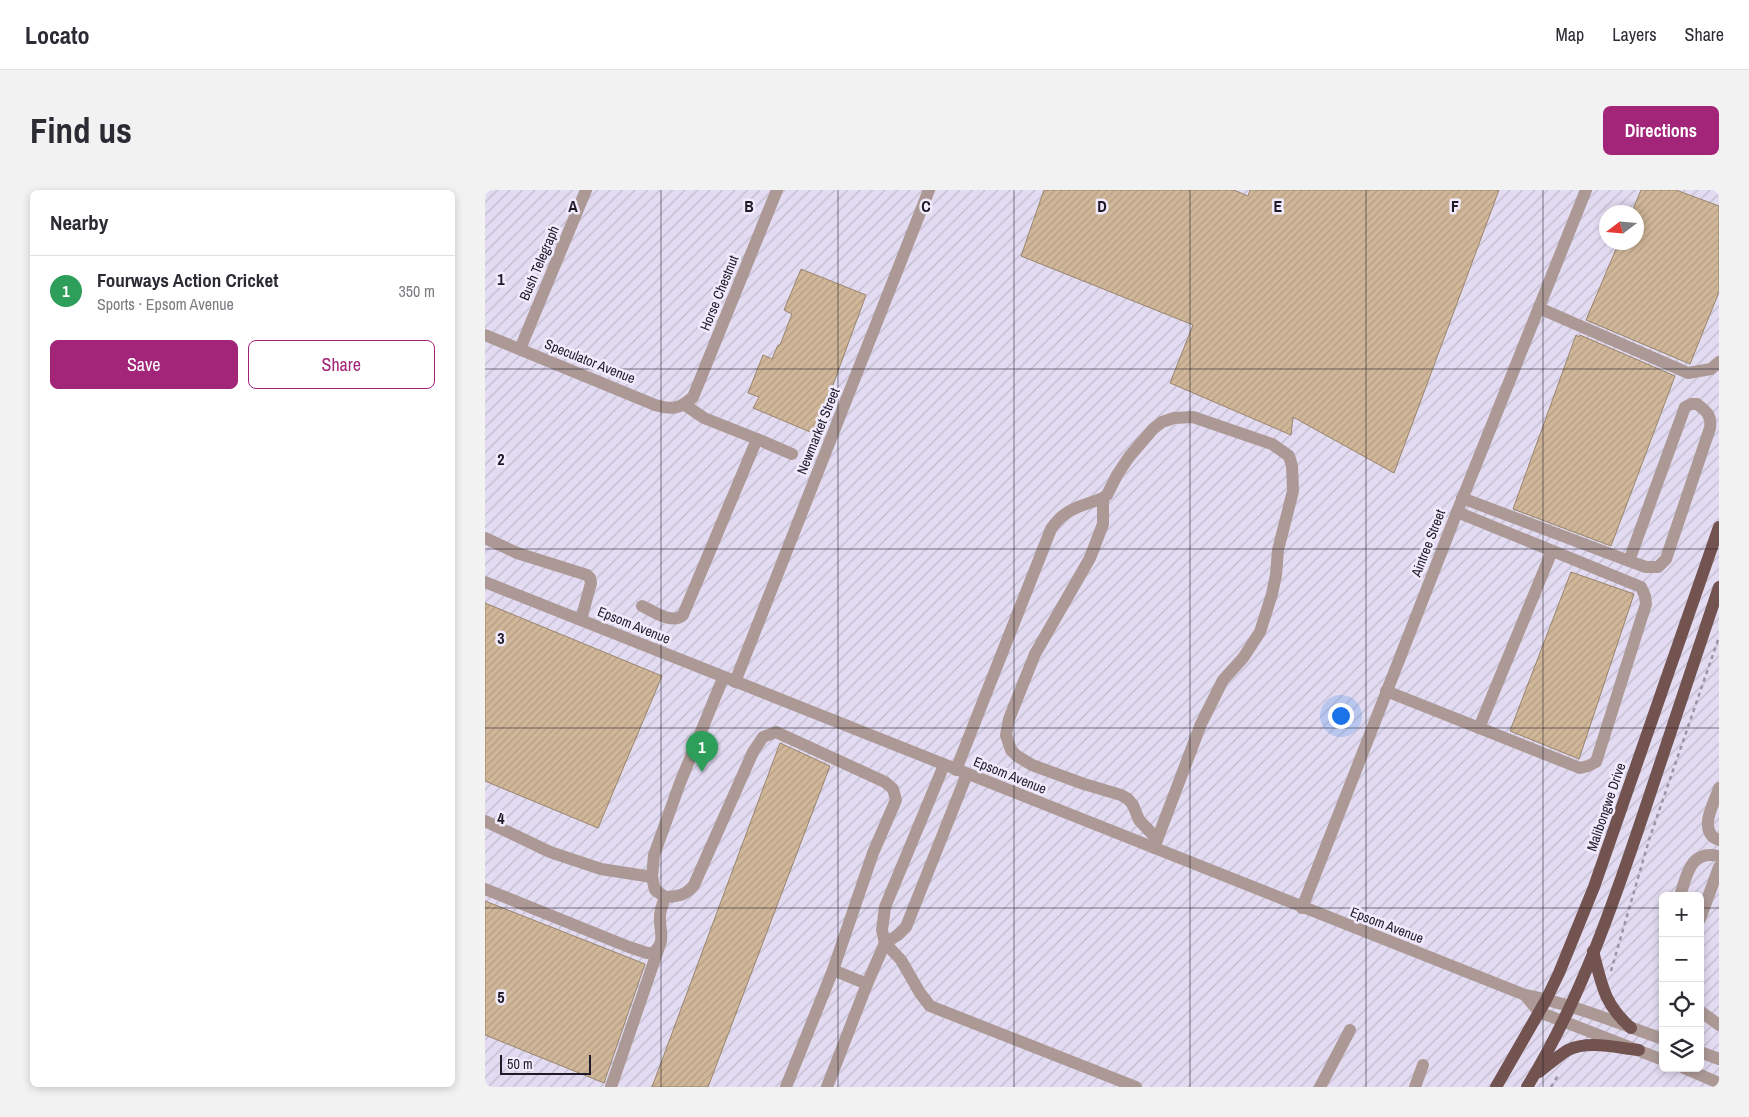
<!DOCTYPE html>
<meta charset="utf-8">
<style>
:root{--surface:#fff;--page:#f2f2f3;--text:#2b2b33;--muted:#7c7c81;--line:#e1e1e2;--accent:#a22579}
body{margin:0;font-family:"Archivo Narrow",sans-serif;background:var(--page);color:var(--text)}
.controls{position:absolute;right:15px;bottom:15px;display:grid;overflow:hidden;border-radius:8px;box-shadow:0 2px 8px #0003}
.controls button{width:45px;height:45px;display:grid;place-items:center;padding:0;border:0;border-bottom:1px solid var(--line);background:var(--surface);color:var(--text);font:25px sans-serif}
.compass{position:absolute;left:1114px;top:15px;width:45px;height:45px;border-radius:50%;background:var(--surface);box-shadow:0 2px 8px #0003;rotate:254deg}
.scale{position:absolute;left:15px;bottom:12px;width:91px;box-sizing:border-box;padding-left:5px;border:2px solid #1f1b26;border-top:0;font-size:14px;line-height:18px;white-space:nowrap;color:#1f1b26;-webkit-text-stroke:4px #f1ebfd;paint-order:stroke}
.you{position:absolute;left:855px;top:525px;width:18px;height:18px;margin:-12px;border:4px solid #fff;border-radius:50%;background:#1a73e8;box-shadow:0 0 0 8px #1a73e833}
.badge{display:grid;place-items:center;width:32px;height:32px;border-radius:50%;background:var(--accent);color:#fff;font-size:16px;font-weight:700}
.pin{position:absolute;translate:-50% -41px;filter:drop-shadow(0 1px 2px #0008)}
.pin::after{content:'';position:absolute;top:26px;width:18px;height:15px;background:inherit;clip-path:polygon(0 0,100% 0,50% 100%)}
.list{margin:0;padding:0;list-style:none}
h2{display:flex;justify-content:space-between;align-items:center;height:65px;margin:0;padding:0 20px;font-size:21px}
h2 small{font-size:16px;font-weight:400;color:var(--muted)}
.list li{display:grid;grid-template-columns:32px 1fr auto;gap:15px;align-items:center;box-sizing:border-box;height:70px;padding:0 20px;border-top:1px solid var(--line)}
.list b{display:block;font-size:19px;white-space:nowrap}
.list p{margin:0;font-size:16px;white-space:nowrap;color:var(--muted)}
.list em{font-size:16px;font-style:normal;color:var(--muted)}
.actions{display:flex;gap:10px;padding:15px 20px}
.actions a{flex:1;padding:11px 0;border:1px solid var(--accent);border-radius:8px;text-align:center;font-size:18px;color:var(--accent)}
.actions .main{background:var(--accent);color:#fff}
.icon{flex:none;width:28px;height:28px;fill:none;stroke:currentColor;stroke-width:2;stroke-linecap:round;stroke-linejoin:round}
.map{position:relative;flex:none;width:1234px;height:897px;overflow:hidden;border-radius:8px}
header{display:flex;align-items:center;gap:30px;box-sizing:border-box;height:70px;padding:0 25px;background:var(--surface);border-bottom:1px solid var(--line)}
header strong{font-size:24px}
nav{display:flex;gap:28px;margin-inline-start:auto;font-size:18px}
.intro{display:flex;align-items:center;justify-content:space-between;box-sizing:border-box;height:120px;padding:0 30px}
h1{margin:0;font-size:35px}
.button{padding:12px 22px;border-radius:8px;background:var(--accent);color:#fff;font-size:18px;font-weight:700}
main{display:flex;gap:30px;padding:0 30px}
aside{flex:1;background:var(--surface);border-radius:8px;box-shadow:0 2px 8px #0003}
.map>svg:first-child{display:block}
</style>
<header>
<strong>Locato</strong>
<nav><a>Map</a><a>Layers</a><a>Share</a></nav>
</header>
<div class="intro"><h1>Find us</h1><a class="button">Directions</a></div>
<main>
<aside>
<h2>Nearby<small></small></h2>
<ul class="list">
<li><span class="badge" style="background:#2e9e5b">1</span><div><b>Fourways Action Cricket</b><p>Sports · Epsom Avenue</p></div><em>350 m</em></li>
</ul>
<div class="actions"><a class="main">Save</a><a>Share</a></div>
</aside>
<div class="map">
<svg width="1234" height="897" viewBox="0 0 1234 897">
<defs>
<pattern id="industrial-furrows" width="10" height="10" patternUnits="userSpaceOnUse" patternTransform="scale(1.25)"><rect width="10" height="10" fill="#e2dbf1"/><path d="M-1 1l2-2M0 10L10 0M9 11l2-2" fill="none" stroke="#c1bbce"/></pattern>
<pattern id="building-hatch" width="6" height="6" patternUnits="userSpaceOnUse" patternTransform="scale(1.25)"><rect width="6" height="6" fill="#d1b799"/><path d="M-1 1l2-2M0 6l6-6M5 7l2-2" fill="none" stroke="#b39d84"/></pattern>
</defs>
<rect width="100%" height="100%" fill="#f1ebfd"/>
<!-- industrial -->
<path fill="url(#industrial-furrows)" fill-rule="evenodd" d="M0,0H1234V897H0ZM1122,22H1152V52H1122ZM1178,706H1215V878H1178Z"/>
<!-- building -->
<g fill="url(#building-hatch)" stroke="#99856d">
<path d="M559,0H749L763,6L765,0H1014L909,283L808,227L806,245L685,193L708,135L536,66Z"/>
<path d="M1156,0H1191L1234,16V102L1205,174L1101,130L1134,52H1152V22H1147Z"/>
<path d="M316,79L381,105L330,244L268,218L274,207L263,203L278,165L287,169L293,155H295L307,124L299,120Z"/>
<path d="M1091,145L1094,147L1095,145L1190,186L1126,356L1028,319Z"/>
<path d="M1086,382L1149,404L1094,569L1025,541Z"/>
<path d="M0,413L177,486L113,638L0,591Z"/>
<path d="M295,553L345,576L223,897H167Z"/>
<path d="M0,711L160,774L119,893L0,845Z"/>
</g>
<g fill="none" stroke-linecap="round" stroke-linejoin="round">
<!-- path -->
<g stroke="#9a95a4" stroke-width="2.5" stroke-dasharray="4 4" stroke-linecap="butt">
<path d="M1126,781L1164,650L1234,447"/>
<path d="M1066,897L1074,884"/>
</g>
<!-- minor -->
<g stroke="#ac9996" stroke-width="12">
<path d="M1054,118L1203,183L1226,179L1234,172"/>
<path d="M0,145L170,215C187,220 195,219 208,207L292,0"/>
<path d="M35,159L101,0"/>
<path d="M272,249L307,264"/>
<path d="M618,308V334L605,368L550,464L524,529L521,545L526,560L532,566L547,575L599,594L636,605L643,609L648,615L654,630L672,649"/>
<path d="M977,308L1144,371L1161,377H1173L1181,369L1225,238C1227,225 1221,221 1212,214H1206L1200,217L1144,371"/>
<path d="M0,348L32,363L102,385L105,388L106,393L96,430"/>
<path d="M0,392L1040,805C1087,814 1133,833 1178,849"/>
<path d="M157,416C168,421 187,435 198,425L272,249L219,228L200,215"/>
<path d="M250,492L444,0"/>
<path d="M901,501L1095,578L1103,576L1111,572L1161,414L1160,406L1156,397L972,322"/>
<path d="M994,538L1067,361"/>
<path d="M459,575L400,717L397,740L400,753L416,770L435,803L445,816L651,897"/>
<path d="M471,580L566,339C581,317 596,317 618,308L622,305L632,285L644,267L668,239L677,232L689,228L708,227L787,254L804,266L807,276L808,301L793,360L791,385L787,404L775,442L758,468L738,490L716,534L669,658"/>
<path d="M1234,598C1230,611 1216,634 1227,646C1229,648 1232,649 1234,650"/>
<path d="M0,631L65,662L116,679L167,687"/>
<path d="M0,699L144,757L162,763H168C182,751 174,742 175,726C175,720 178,713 180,707L170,700L167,687L169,665L195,593L238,488"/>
<path d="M1195,706C1202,684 1205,660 1234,666"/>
<path d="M180,707C193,706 200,706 209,695L268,562L278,547L291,542L400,592L408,599L411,610L388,663L348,780"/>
<path d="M817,718L972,322L1101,0"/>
<path d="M1215,729L1234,677"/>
<path d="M1040,805L1054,822L1178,870"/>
<path d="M1215,821L1234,835"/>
<path d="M1215,862L1234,869"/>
<path d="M1199,878L1234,893"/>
<path d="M126,897L174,757"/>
<path d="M301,897L348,780L382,794L400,753L413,745L421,737L482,584"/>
<path d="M342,897L382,794"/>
<path d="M835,897L865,840"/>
<path d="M930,897L938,875"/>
</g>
<!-- major -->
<g stroke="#73534f" stroke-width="12">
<path d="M1108,761C1117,796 1119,814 1146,838"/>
<path d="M1054,882C1063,875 1073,866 1083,860C1104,850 1132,858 1154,860"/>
<path d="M1011,897L1061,810L1074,783L1109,697L1234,337"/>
<path d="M1042,897C1095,811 1128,715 1160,619C1185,545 1209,471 1234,397"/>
</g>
</g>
<!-- grid -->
<path fill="none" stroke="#1f1b26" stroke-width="1" stroke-opacity="0.55" d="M176,0V897M353,0V897M529,0V897M705,0V897M881,0V897M1058,0V897M0,179H1234M0,359H1234M0,538H1234M0,718H1178M1215,718H1234"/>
<g text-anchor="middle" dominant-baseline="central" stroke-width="5" stroke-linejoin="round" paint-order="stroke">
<!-- street labels -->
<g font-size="14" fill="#1f1b26" stroke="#f1ebfd">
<text transform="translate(54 73) rotate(-67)">Bush Telegraph</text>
<text transform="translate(234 103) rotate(-68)">Horse Chestnut</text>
<text transform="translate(105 171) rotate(22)">Speculator Avenue</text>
<text transform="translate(333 241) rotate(-68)">Newmarket Street</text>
<text transform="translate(943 353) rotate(-69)">Aintree Street</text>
<text transform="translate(149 435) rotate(22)">Epsom Avenue</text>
<text transform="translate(525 585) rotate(22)">Epsom Avenue</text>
<text transform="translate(1121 617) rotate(-71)">Malibongwe Drive</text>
<text transform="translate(902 735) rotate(21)">Epsom Avenue</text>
</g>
</g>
<g font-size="16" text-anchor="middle" font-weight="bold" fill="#1f1b26" stroke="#f1ebfd" stroke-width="5" stroke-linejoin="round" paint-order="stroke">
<text x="88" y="22">A</text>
<text x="264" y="22">B</text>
<text x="441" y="22">C</text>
<text x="617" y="22">D</text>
<text x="793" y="22">E</text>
<text x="970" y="22">F</text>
<text x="16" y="95">1</text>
<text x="16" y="275">2</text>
<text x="16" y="454">3</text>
<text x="16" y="634">4</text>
<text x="16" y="813">5</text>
</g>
</svg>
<div class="controls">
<button>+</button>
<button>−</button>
<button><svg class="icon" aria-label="locate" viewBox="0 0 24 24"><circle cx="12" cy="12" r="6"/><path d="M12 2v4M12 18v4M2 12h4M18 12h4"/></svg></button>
<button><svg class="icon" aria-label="layers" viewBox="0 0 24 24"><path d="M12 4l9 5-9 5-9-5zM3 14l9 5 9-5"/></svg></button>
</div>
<svg class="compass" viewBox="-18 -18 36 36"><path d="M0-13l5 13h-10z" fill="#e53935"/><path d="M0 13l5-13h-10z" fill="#7c7c81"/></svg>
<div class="scale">50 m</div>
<div class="you"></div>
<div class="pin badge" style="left:217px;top:582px;background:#2e9e5b">1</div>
</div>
</main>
